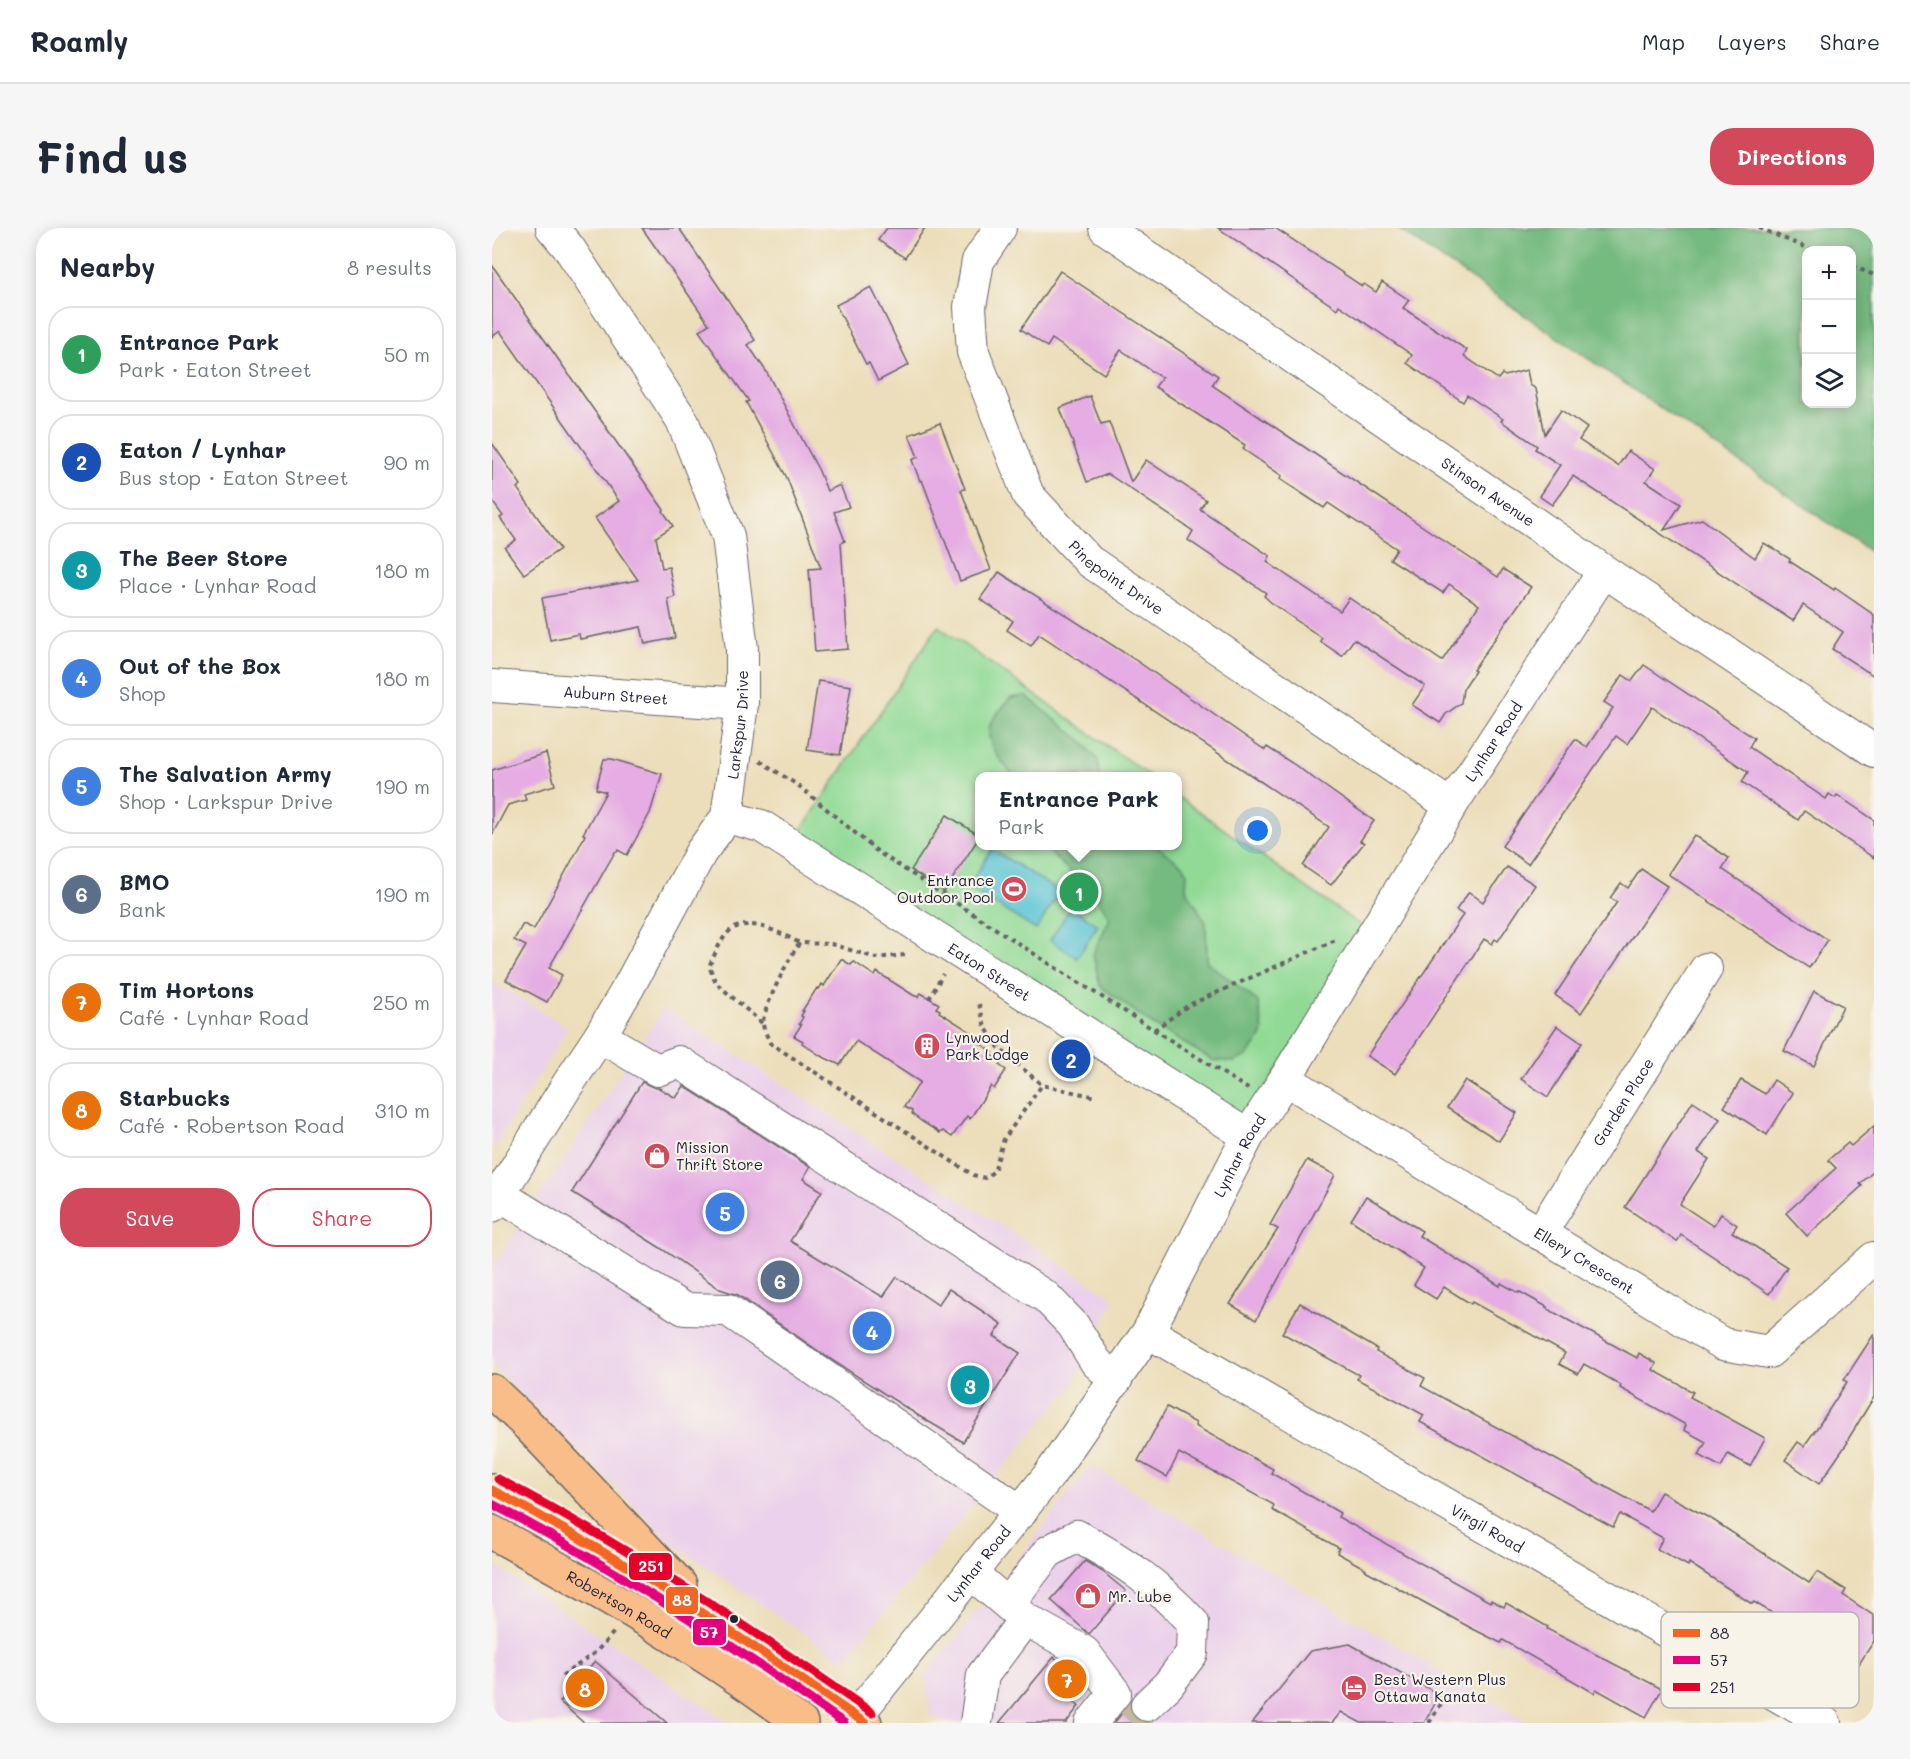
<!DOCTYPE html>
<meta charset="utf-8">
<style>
:root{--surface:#fff;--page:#f6f6f7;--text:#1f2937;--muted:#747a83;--line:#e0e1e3;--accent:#d1495b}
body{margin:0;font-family:Mali,sans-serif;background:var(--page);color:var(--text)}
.controls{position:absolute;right:18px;top:18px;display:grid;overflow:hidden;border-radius:12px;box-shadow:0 3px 15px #0003}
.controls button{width:54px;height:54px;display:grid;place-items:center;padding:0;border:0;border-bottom:2px solid var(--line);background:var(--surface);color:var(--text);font:30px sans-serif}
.you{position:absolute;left:766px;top:603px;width:21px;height:21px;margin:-15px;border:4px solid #fff;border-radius:50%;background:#1a73e8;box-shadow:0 0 0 9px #1a73e833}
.badge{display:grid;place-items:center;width:39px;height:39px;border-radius:50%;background:var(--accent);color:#fff;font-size:20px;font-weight:700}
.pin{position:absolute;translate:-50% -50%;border:3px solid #fff;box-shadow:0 2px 6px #0006}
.popup{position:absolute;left:483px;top:544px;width:207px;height:78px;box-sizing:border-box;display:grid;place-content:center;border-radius:12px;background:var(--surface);filter:drop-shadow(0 2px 4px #0005);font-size:20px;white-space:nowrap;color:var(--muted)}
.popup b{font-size:22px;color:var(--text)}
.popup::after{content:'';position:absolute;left:50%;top:100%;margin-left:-12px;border:12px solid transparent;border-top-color:var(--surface)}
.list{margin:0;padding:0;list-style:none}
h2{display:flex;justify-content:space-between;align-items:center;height:78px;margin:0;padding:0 24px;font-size:26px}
h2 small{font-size:20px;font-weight:400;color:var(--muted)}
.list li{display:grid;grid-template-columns:39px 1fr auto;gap:18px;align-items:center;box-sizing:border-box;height:96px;margin:0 12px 12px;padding:0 12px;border:2px solid var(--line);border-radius:24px}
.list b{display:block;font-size:22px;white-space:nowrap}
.list p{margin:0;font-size:20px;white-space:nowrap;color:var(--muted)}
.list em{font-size:20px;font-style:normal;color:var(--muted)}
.actions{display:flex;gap:12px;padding:18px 24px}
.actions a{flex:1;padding:14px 0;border:2px solid var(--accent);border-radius:24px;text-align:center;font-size:21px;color:var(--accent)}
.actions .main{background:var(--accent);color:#fff}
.icon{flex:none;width:33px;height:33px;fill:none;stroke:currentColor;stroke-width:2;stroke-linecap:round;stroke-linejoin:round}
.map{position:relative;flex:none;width:1382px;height:1495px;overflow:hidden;border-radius:24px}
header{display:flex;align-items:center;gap:36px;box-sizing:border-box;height:84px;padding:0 30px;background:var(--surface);border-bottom:2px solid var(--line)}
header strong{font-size:28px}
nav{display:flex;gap:33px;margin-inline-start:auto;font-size:21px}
.intro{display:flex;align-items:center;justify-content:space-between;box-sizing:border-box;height:144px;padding:0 36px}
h1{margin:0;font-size:42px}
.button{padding:15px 27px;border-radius:24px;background:var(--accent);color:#fff;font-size:21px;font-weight:700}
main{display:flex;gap:36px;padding:0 36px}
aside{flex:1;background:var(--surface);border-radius:24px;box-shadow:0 3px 15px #0003}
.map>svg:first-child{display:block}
</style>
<header>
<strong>Roamly</strong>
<nav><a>Map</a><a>Layers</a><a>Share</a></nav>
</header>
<div class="intro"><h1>Find us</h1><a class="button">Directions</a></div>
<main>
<aside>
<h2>Nearby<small>8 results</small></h2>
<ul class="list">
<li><span class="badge" style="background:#2e9e5b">1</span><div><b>Entrance Park</b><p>Park · Eaton Street</p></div><em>50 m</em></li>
<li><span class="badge" style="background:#1a4fb4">2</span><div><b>Eaton / Lynhar</b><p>Bus stop · Eaton Street</p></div><em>90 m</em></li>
<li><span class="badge" style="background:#0f9aa8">3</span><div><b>The Beer Store</b><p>Place · Lynhar Road</p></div><em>180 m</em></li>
<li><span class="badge" style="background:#3f7fe0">4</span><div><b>Out of the Box</b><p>Shop</p></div><em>180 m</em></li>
<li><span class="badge" style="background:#3f7fe0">5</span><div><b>The Salvation Army</b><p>Shop · Larkspur Drive</p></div><em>190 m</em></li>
<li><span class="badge" style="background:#5c6f8a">6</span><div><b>BMO</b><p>Bank</p></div><em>190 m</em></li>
<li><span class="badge" style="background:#e8710a">7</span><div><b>Tim Hortons</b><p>Café · Lynhar Road</p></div><em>250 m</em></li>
<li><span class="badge" style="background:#e8710a">8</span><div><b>Starbucks</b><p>Café · Robertson Road</p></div><em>310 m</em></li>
</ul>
<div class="actions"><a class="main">Save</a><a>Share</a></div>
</aside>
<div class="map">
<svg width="1382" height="1495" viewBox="0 0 1382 1495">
<rect width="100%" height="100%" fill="#f7f3e8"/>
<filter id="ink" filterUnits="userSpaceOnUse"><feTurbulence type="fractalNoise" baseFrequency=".0167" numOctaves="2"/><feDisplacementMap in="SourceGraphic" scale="12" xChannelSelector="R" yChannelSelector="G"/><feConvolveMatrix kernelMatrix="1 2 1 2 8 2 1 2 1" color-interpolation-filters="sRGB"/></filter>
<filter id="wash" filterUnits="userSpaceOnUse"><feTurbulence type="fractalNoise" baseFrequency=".008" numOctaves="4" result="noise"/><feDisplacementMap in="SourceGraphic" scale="24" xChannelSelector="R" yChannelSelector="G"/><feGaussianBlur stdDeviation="1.35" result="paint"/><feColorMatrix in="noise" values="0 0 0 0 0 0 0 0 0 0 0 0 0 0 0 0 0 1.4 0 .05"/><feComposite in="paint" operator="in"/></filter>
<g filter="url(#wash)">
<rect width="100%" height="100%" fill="#ecdeba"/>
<!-- built -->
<g fill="#ebd1eb">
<path d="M0,754L76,799L0,923Z"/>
<path d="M172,780L623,1071L581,1156L352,1433L179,1314L0,1137V1040Z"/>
<path d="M599,1238L1036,1495H452L438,1486L433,1448Z"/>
<path d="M0,1336L237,1495H0Z"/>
</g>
<!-- green -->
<path fill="#91da96" stroke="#5a7e68" stroke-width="1.5" d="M446,398L658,548H488V618H686V569L875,702L741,911L294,625Z"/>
<!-- forest -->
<g fill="#74ba7f" stroke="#4b6e5d" stroke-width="1.5" fill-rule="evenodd">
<path d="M905,0H1382V326ZM1314,22H1360V176H1314Z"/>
<path d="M534,468L590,513L606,532L607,546L604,548H522C511,536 492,516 498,497C501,488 513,478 518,470Z"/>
<path d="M556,618H664L692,638L695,645L694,660L714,695L715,734L766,774L771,802L769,810L755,828L742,834L720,832L660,796L608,758L601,726L618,690L603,667L556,623Z"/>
</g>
<!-- water -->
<g fill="#5ac4d5" stroke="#3e7388" stroke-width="1.5">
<path d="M500,621L568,664L544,702L476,659Z"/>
<path d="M579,679L606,697L585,730L558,712Z"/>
</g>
<g id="blocks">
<!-- building -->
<g fill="#e5ade3">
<path d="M150,0H187L263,112L256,117L274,143L327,243L335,263L348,257L357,279L342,284L353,313L349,315L356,421L323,424L317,341L329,340L295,250L254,174L257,173L207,103L217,96Z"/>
<path d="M395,0H433L413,30L386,12Z"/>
<path d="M726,0H783L870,58L872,56L884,64L890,54L917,72L911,80L975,122L972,128L1006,151L1010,146L1013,148L1035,142L1038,157L1044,161L1053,206L1069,182L1095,200L1087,212L1126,238L1136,223L1163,241L1154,253L1189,276L1172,302L1210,291L1263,330L1272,315L1298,331L1297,333L1342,362L1343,360L1382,387V448L1340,421L1351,404L1311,377L1301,393L1081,248L1060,277L1047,268L1068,237L1043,221L1045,218L1009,193L1011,191L975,167L971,174L915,135L920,127L847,77L845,81Z"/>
<path d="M0,37L172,282L171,283L181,298L164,309L170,340L177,339L183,369L176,371L183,410L153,416L149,399L88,411L87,406L58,412L50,370L146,352L103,290L127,273L8,103L0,109Z"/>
<path d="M568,43L726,148L720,157L924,294L1006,349L1011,341L1039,359L981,442L983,443L971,461L969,475L954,486L948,495L920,477L933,458L862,411L850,428L828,413L830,410L782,377L772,368L774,365L696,312L701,303L616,246L595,254L568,180L598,168L609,196L617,194L639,254L654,232L714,272L708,281L778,328L775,334L848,383L857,370L950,433L987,377L957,356L951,365L898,331L905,321L836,275L832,280L788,251L790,248L751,221L753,217L663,159L670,150L629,122L612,146L560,111L555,119L529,101Z"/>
<path d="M379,59L417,137L386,153L377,135L374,136L344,77Z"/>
<path d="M448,195L473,261L469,262L499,342L468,353L430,252L428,253L420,232L426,229L417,207Z"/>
<path d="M0,215L29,257L25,260L68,321L32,346L13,320L24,312L8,290L11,288L0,273Z"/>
<path d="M507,344L642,431L773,522L775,519L800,535L882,593L868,613L872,615L839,657L811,638L837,599L547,406L539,418L515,402L521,393L488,371Z"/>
<path d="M1152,437L1262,510L1257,519L1334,571L1337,566L1343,570L1345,567L1382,592V630L1312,583L1306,592L1250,554L1256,544L1160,479L1135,516L1124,508L1036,636L1010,618L1083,511L1095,519L1121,480L1112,474L1131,447L1140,453Z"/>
<path d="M326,453L359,458L348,527L315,522Z"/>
<path d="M54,525L63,557L32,566L34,572L16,577L0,607V542Z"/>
<path d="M112,531H120L170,546L158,585L135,627L126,622L125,624H123L57,740L70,747L55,774L14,752L34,718L22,712L31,696L42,701L84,625L93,607L91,606L114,564L104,561Z"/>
<path d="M455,587L488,608L452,664L419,642Z"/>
<path d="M1202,607L1237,630L1230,641L1336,712L1317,740L1176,646Z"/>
<path d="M1015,639L1043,657L1006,713L1003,711L1000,716L992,711L903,846L875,828L971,687L964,682L977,664L991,674Z"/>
<path d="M1149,641L1175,658L1089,785L1063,767L1125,674L1118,670L1129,655L1136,660Z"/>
<path d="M349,731L359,737L362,734L383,748L385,744L421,767L426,769L429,765L447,776L444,780L448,782L447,784L482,806L480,810L501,824L499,827L510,834L507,837L514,842L502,861L499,858L478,891L475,888L460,909L451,903L448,905L429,893L420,886V883L412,879L428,854L364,813L348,837L329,828L310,815L311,813L302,808L309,797L307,796L311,789L309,788L312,783H310L325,760L327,761L330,756L332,758Z"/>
<path d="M1322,763L1351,778L1322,838L1292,823Z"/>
<path d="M1065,798L1090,815L1056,869L1029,851Z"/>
<path d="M973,852L1025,885L1007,913L955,880Z"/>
<path d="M1249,852L1273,866L1282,852L1301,865L1275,907L1232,879Z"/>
<path d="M150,854L163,860H167L184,870L192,858L318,939L311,951L330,963L298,1013L391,1069L405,1049L446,1077L457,1061L510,1096L502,1108L528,1125L471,1214L427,1188L335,1129L246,1067L228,1061L167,1019L80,964Z"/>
<path d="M1201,873L1228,891L1206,924L1217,931L1188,976L1221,998L1229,986L1245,997L1240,1004L1295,1039L1277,1066L1189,1007L1185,1014L1133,979Z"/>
<path d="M1382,898V943L1368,956L1370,958L1315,1008L1294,985L1344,940L1336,932L1356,915L1359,918Z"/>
<path d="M815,932L843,947L764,1092L738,1076L786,1001L778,997Z"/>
<path d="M874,968L930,1003L927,1008L1008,1058L1009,1055L1027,1065L1028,1064L1055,1079L1054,1080L1145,1130L1147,1125L1164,1135L1161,1142L1201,1164L1198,1169L1273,1210L1258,1238L1236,1226L1229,1239L1207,1227L1214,1214L1192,1202L1194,1197L1128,1160L1129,1157L1092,1136L1086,1146L1067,1136L1073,1125L980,1074L979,1076L952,1059L944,1071L922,1057L932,1040L859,992Z"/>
<path d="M808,1075L885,1121L884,1124L933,1150L929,1158L1158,1283L1169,1264L1221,1292L1317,1355L1325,1344L1354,1362L1351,1367L1382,1388V1413L1367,1436L1319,1406L1317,1408L1262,1374L1260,1376L1197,1335L1196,1338L1165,1321L1171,1310L1128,1286L1121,1299L928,1194L932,1187L865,1151L867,1147L790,1105Z"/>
<path d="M1382,1106V1169L1355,1213L1356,1214L1327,1256L1293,1232L1306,1214L1312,1218L1327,1197L1355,1154L1352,1152Z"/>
<path d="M675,1179L704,1195L703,1198L781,1241L779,1245L848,1285L846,1289L998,1374L999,1372L1012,1379L1014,1375L1056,1399L1055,1401L1170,1461L1154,1489L1104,1461L1102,1465L1011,1412L1009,1415L979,1400L873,1342L874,1341L845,1325L847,1320L780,1282L782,1277L687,1225L675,1249L646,1233Z"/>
<path d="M593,1333L611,1344L634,1363L597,1406L559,1372Z"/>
<path d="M858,1416L948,1467L932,1495H869L849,1484L840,1495H760L818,1423Z"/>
<path d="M562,1429L587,1450L573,1466L587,1478L574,1495H507Z"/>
<path d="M103,1433L175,1495H92L68,1474Z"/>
<path d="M638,1475V1482L642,1489L655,1495H622Z"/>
</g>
</g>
</g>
<g filter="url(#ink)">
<use href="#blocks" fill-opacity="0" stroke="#696467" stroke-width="1.5"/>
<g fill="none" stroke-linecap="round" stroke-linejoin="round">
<!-- minor-tunnel -->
<path stroke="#c4b8a1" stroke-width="32" stroke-dasharray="32 16" stroke-linecap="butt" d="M639,1495L655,1477"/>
<defs>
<g id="minor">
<path id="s1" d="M508,0L486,33L478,79L481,124L536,267L597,333L959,578"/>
<path id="s2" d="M613,0L1112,343L1382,523"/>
<path id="s3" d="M0,458L250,476"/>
<path id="s4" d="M235,589L269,598L756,908"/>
<path d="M108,808L165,842L187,834L554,1069L581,1097L604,1134L624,1152"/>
<path id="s5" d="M793,851L1231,1116L1277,1124L1382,1030"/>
<path d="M8,967L192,1081L236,1082L529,1284"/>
<path id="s6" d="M0,978L76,856L108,808L136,760L209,624L235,589L250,476V421L236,308L190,192L77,20L60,0"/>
<path id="s7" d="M1048,1006L1214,741"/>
<path id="s8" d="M656,1104L1333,1495"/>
<path d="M479,1345L533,1391L491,1447L484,1495"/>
<path d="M516,1376L556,1324L585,1308C633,1334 664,1355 701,1395L700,1425L676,1457L655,1477"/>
<path d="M533,1391L592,1424L623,1465L599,1495"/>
<path id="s9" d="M359,1495L558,1246L656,1104L756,908L793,851L959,578L1112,343"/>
</g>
<g id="major">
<path d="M0,1163L37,1198L188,1357"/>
<path d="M0,1262C47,1286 91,1312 135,1339C217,1389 295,1440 373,1495"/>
<path id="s10" d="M0,1304C106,1362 212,1422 309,1495"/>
</g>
</defs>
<!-- minor casing -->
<use href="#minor" stroke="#696467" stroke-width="34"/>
<!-- major casing -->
<use href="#major" stroke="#696467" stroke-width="36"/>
<!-- path -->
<g stroke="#696467" stroke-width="4" stroke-dasharray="4.5 4.5" stroke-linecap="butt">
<path d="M1267,0L1320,22"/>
<path d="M1360,38L1382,47"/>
<path d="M268,533L307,558L386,624L567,742L756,861"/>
<path d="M413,727L384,730L339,716L308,715C298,727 273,777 271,793C270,800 276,809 278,815L481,947L493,950L502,943L512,911L550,857"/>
<path d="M437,771L451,746"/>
<path d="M487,776L493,799L508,821L550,857L604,869"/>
<path d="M270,795L224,755L217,738C222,729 226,717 233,708C251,684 288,705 308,715"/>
<path d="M662,802L697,777L846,711"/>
<path d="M70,1448L104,1424L122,1404"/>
<path d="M937,1495L954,1468"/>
</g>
<!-- minor -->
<use href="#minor" stroke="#fff" stroke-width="32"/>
<!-- major -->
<use href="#major" stroke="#f9bd89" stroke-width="33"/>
<defs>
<path id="bus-1" d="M0,1262C130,1330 253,1411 373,1495"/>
<path id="bus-2" d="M0,1276C122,1339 239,1416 352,1495"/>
<path id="bus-3" d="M6,1251C136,1319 260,1401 380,1485"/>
</defs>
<!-- bus-1 casing -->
<use href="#bus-1" stroke="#f7f3e8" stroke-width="14"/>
<!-- bus-2 casing -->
<use href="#bus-2" stroke="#f7f3e8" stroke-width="14"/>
<!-- bus-3 casing -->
<use href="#bus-3" stroke="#f7f3e8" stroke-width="14"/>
<!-- bus-1 -->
<use href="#bus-1" stroke="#f26522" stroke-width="9"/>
<!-- bus-2 -->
<use href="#bus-2" stroke="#e5007d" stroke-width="9"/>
<!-- bus-3 -->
<use href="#bus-3" stroke="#e4002b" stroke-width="9"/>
</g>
</g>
<!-- icons -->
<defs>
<symbol id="stadium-disc" viewBox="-11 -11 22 22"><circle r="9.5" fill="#d1495b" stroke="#f7f3e8"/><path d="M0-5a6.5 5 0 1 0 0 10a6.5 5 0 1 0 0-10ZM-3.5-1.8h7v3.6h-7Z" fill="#fff"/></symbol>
<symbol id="building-disc" viewBox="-11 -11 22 22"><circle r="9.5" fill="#d1495b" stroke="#f7f3e8"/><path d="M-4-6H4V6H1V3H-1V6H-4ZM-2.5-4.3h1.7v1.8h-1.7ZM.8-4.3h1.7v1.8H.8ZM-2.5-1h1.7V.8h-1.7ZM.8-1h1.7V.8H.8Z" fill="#fff"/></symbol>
<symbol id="shop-disc" viewBox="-11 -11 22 22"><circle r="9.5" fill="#d1495b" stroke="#f7f3e8"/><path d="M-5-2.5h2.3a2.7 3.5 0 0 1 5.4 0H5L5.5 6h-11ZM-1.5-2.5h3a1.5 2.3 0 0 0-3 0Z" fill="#fff"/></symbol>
<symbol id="hotel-disc" viewBox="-11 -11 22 22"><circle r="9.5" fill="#d1495b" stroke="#f7f3e8"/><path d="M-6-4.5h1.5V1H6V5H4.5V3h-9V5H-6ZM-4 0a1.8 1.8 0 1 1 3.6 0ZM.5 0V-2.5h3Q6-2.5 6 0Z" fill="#fff"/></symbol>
</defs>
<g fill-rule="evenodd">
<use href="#stadium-disc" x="507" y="646" width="30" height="30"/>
<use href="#building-disc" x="420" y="803" width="30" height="30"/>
<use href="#shop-disc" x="150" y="913" width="30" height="30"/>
<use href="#shop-disc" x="581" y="1353" width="30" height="30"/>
<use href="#hotel-disc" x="847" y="1445" width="30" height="30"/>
</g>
<!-- markers -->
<circle fill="#22223b" stroke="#f7f3e8" stroke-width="2" cx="242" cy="1391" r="5"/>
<g text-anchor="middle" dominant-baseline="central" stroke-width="4.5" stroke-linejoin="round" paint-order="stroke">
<!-- street labels -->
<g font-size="15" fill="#22223b" stroke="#f7f3e8">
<text stroke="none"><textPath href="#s2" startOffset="465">Stinson Avenue</textPath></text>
<text stroke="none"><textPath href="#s1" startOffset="406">Pinepoint Drive</textPath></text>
<text stroke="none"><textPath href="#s3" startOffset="124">Auburn Street</textPath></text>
<text stroke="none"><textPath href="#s6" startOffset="548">Larkspur Drive</textPath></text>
<text stroke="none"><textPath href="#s9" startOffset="1176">Lynhar Road</textPath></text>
<text stroke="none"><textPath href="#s4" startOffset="306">Eaton Street</textPath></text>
<text stroke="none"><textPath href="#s7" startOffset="156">Garden Place</textPath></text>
<text stroke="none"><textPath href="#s9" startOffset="690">Lynhar Road</textPath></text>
<text stroke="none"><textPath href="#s5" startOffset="350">Ellery Crescent</textPath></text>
<text stroke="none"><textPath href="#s8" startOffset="392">Virgil Road</textPath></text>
<text stroke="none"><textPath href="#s9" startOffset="204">Lynhar Road</textPath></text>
<text stroke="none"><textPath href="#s10" startOffset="146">Robertson Road</textPath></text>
</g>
<!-- poi labels -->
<g font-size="15" fill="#22223b" stroke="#f7f3e8" text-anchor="start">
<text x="502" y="652" text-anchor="end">Entrance<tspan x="502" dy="17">Outdoor Pool</tspan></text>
<text x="454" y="809">Lynwood<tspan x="454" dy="17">Park Lodge</tspan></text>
<text x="184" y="919">Mission<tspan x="184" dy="17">Thrift Store</tspan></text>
<text x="616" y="1368">Mr. Lube</text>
<text x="882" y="1451">Best Western Plus<tspan x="882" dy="17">Ottawa Kanata</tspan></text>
</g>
</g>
<!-- legend -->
<rect x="1169" y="1384" width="198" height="96" rx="9" fill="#f7f3e8" stroke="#b7b4b4" stroke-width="1.5"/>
<rect x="1181" y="1401" width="27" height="8" fill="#f26522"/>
<rect x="1181" y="1428" width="27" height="8" fill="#e5007d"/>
<rect x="1181" y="1455" width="27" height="8" fill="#e4002b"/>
<g font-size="16" fill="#22223b">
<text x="1218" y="1411">88</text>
<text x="1218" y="1438">57</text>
<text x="1218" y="1465">251</text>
</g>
<g stroke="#f7f3e8" stroke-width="2">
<rect x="136" y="1324" width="45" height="29" rx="6" fill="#e4002b"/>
<rect x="173" y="1358" width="34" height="29" rx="6" fill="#f26522"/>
<rect x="200" y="1390" width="35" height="28" rx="6" fill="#e5007d"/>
</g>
<g font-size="16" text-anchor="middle" font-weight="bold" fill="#fff">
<text x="159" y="1344">251</text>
<text x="190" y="1378">88</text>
<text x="217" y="1410">57</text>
</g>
</svg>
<div class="controls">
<button>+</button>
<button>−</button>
<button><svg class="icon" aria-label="layers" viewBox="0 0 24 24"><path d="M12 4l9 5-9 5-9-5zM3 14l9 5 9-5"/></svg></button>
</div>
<div class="you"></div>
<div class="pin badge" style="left:587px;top:664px;background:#2e9e5b">1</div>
<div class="popup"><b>Entrance Park</b>Park</div>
<div class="pin badge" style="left:579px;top:831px;background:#1a4fb4">2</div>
<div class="pin badge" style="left:478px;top:1157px;background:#0f9aa8">3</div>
<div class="pin badge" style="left:380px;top:1103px;background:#3f7fe0">4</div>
<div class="pin badge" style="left:233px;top:984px;background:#3f7fe0">5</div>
<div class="pin badge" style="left:288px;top:1052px;background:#5c6f8a">6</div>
<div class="pin badge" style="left:575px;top:1451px;background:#e8710a">7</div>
<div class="pin badge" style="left:93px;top:1460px;background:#e8710a">8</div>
</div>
</main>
